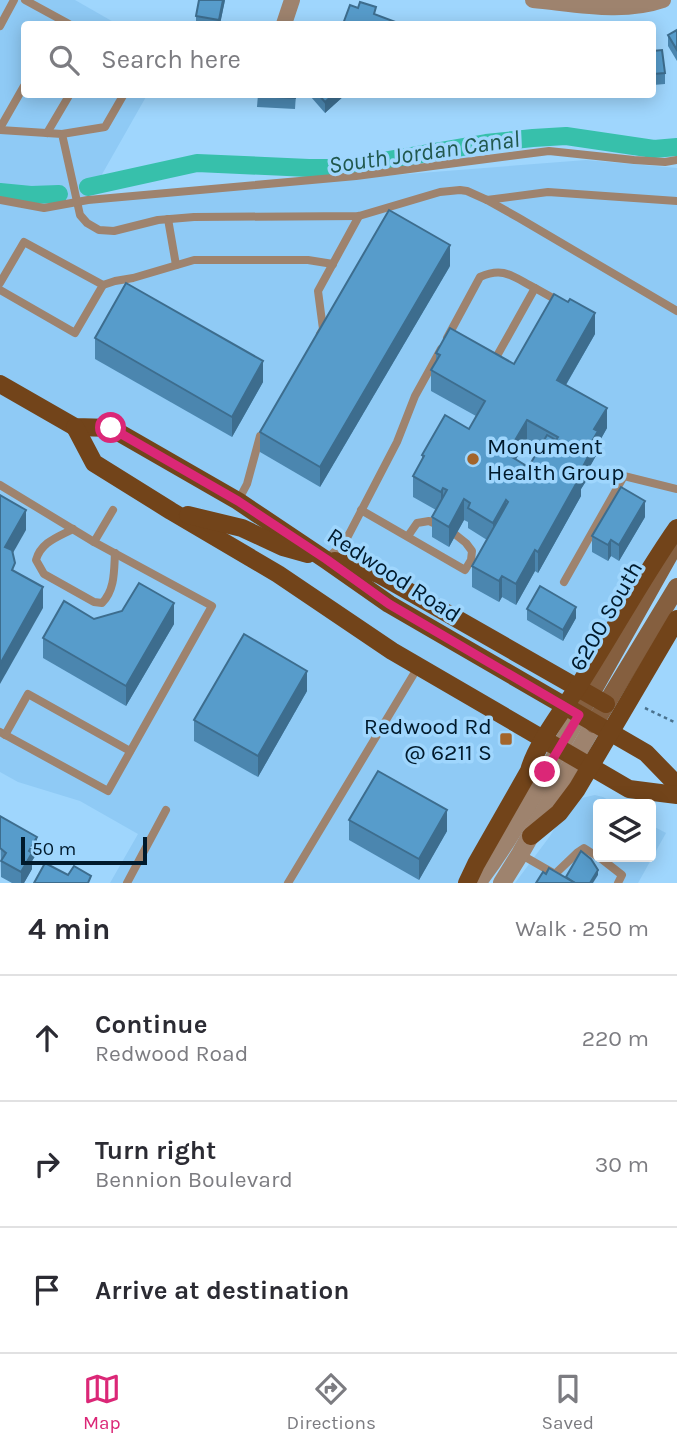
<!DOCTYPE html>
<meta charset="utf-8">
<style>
:root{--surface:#fff;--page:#f7f7f7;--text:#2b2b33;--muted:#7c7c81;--line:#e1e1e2;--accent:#db2777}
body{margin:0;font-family:Karla,sans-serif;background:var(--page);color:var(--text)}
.controls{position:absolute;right:21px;bottom:21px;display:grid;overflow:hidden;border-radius:7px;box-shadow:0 4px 18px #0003}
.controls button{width:63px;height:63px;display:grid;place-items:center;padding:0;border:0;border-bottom:2px solid var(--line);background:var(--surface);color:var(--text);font:35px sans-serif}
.scale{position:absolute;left:21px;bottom:18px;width:126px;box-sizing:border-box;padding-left:7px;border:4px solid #001a2c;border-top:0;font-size:19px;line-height:24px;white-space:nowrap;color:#001a2c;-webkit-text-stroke:5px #9fd6fd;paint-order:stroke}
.stop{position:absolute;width:21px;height:21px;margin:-16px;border:5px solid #db2777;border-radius:50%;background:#fff}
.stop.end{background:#db2777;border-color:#fff;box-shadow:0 2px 7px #0008}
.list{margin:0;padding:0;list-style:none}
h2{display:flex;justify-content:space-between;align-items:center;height:91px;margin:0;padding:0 28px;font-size:30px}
h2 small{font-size:23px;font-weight:400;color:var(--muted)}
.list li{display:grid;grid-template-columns:46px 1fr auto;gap:21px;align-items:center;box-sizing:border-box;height:126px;padding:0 28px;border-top:2px solid var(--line)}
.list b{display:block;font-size:26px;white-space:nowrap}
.list p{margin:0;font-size:23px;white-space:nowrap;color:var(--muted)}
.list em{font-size:23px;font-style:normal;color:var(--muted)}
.icon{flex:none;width:38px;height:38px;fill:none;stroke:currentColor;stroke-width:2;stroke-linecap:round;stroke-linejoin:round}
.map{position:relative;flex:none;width:677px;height:883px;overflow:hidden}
.search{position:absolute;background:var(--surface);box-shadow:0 4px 18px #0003;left:21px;right:21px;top:21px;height:77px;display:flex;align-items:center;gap:18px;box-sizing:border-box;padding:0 24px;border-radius:7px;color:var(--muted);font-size:26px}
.sheet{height:469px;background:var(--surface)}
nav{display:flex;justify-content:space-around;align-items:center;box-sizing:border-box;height:98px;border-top:2px solid var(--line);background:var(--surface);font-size:19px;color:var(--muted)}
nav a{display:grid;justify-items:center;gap:4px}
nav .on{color:var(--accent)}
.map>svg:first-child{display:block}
</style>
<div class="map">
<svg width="677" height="883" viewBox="0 0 677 883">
<rect width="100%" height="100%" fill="#9fd6fd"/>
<!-- built -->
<g fill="#8fcaf5">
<path d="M0,0H75L117,24H24V94L147,95L88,199L586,160L677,168V519L637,579L459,883H110L138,834L80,801L18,782L0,772Z"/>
<path d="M595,795L603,797L615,804H598V857H651V825L666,833L638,883H515L550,836L565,811L577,799Z"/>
</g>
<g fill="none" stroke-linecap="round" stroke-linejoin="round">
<!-- canal -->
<g stroke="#37c0ab" stroke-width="18">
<path d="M88,187L197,163L309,168H342L486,143L533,138L566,136L654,149L677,147"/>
<path d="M0,192L31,195L59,194"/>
</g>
<!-- path -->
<path stroke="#4a728e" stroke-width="2.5" stroke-dasharray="3.5 3.5" stroke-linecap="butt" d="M645,708L676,723"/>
<!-- service -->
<g stroke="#9e836e" stroke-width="8">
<path d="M25,0L69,24"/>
<path d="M0,26L14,0"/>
<path d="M0,128L24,86"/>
<path d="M0,130L62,134L80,215L87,223L99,230L114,231L158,220L194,217L359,216L440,192L460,190L467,191L487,200L548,192L677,201"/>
<path d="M47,133L70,94"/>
<path d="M62,134L105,127L124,94"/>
<path d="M0,200L44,208L88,200L356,176L549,151L634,160L665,162L677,160"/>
<path d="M487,200L519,218L677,311"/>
<path d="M168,219L176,265"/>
<path d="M0,283L24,242L103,285L75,333L0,290"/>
<path d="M103,285L115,281L133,278L194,260H308L333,264"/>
<path d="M535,288L560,302"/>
<path d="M320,334L323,329L318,291L359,216"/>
<path d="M447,338L480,277C504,266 513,277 535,288L493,363"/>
<path d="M0,485L94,542L212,606L108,791L0,732"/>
<path d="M238,501L247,484L260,436"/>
<path d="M361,510L465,570L471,560L472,551L466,543L456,535"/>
<path d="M73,529C58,537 41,542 36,560L44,574L94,602L102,603C115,590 114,571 115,553"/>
<path d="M408,536L417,523L429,521L438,525"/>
<path d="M94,542L113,510"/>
<path d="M328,558L346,540L397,442L415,396L441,349"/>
<path d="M564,582L624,476L677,489"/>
<path d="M5,735L28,694L130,751"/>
<path d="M520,854L555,874L578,852L584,848L598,857"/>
<path d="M599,857L622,875L618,883"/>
<path d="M127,883L166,810"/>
<path d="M288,883L418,667"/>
</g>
<!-- minor -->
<g stroke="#9e836e" stroke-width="16">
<path d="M533,0C576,4 623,14 663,0"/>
<path d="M284,24L292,0"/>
</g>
<!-- tertiary -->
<g stroke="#9e836e" stroke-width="18">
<path d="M477,883C517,832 545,771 579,715"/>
<path d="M502,883L520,854L594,724"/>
</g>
<!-- secondary -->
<g stroke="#855f3f" stroke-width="18">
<path d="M579,715L677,541"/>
<path d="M594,724L677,587"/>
</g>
<!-- primary -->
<g stroke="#72441a" stroke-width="18">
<path d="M0,384L75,427L111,428L238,501L326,560L389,604L646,753L677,785"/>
<path d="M75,427L94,463L171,511L278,574L392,651L629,789L677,795"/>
<path d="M188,515L242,528L283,547L308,554"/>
<path d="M335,561L360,567L380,575L606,704"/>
<path d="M531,836L559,813L577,789L677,619"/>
<path d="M467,883L476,864L529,771C536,743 570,701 586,674C617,625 644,575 677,528"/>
</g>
</g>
<!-- wall -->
<g fill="#4b86af" fill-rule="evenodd">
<path d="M225,0L220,24H196V16Z"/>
<path d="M677,30V61L668,46V35Z"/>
<path d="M653,51L665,73V84L653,85Z"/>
<path d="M258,94H296L295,109L257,107Z"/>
<path d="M311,94H346L325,113L311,97Z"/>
<path d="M450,266L320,487L260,452V432Z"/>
<path d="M595,334L566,385L607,428L598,444V452L588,470V478L581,489V496L538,573L535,571L516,605L502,597L499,602L472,587V566L487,540L468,528V522L464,520L449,547L432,537V517L436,510L413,497V476L422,461V455L469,429L476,416L431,391V370L436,362V353L514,364ZM527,440L540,448L525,473L516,459Z"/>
<path d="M95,338L263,382L232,437L95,359Z"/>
<path d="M645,517L619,561L611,556L608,561L592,552V536Z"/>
<path d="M527,609L576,618L563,641L527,620Z"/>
<path d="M94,619L174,624L126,706L43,658V638Z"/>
<path d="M307,691L258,777L194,741V720Z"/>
<path d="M0,816L37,853L32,861V869L24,883H12L1,877Z"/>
<path d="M349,820L447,831L419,880L349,840Z"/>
</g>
<!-- shaded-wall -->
<g fill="#3d6d8e">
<path d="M223,0H225L220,24H219Z"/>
<path d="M334,94H346L325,113V102Z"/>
<path d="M450,245V266L320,487V467Z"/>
<path d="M595,313V334L557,400V380Z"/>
<path d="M263,361V382L232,437V417Z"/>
<path d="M607,408V428L598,444V452L588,470V478L581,489V496L538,573V552L579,474L594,429Z"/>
<path d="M527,420V440L507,475V454Z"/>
<path d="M525,465V485L517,478Z"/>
<path d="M443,488V508L441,513V492Z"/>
<path d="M464,499V520L449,547V527Z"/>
<path d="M506,500V521L493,543V523Z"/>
<path d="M645,501V517L619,561V545Z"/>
<path d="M26,510V530L5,567V547Z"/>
<path d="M611,540V556L608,561V545Z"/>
<path d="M535,550V571L516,605V584Z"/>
<path d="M502,576V597L499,602V581Z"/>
<path d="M43,587V608L0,684V664Z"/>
<path d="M174,603V624L126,706V686Z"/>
<path d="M576,607V618L563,641V630Z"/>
<path d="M307,671V691L258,777V756Z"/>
<path d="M447,810V831L419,880V859Z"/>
<path d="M37,837V853L32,861V869L24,883H21V872L29,851Z"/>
<path d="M598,870V875L593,883H590Z"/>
</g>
<!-- building -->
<g fill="#579ccb" stroke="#3d6d8e" stroke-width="2" fill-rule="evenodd">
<path d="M199,0H223L219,20L196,16Z"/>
<path d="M360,2L376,7L374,14L398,23V24H343L350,5L358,8Z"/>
<path d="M677,30V50L668,35Z"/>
<path d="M662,50L665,73L653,74V51Z"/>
<path d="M258,94H296L295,98L257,96Z"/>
<path d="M318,94H334L325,102Z"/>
<path d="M389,210L450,245L320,467L260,432Z"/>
<path d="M126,283L263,361L232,417L95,338Z"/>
<path d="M554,294L568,302L570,299L595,313L557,380L607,408L594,429L598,431L584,455L588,457L579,474L581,475L538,552L535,550L516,584L502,576L499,581L472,566L508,502L506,500L493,523L468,508L470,503L464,499L449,527L432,517L447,490L443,488L441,492L413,476L424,456L422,455L445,415L469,429L485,401L431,370L440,355L436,353L450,328L514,364ZM527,420L558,437L556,440L547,435L521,480L517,478L525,465L507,454Z"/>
<path d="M621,487L645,501L619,545L611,540L608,545L592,536Z"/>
<path d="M0,495L26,510L5,547L12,550L15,563L12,570L43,587L0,664Z"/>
<path d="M139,583L174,603L126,686L43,638L64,601L94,619L122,611Z"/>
<path d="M540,586L576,607L563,630L527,609Z"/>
<path d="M244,634L307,671L258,756L194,720Z"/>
<path d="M378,771L447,810L419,859L349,820Z"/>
<path d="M0,816L37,837L29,851L32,853L21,872L1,861L6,853L0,848Z"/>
<path d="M581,851L591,859L598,870L590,883H575L566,877Z"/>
<path d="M45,863L68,875L74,866L91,876L88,883H34Z"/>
<path d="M549,868L575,883H536L543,872L546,874Z"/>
</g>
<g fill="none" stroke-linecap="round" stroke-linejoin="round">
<!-- route -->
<path stroke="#db2777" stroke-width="9" d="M111,428L238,501L326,559L389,604L579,715L545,772"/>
</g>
<!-- markers -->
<g fill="#a3652b" stroke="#9fd6fd" stroke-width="2.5">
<circle cx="473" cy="459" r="7"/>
<rect x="499" y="732" width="14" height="14" rx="3.5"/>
</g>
<g text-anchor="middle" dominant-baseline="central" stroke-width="7" stroke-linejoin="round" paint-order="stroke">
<!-- poi labels -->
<g font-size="23" fill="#001a2c" stroke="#9fd6fd" text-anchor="start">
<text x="487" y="446">Monument<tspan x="487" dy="26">Health Group</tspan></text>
<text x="492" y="726" text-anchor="end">Redwood Rd<tspan x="492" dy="26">@ 6211 S</tspan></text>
</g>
<!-- street labels -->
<g font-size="23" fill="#001a2c" stroke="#9fd6fd">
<text transform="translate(394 575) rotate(33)">Redwood Road</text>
<text transform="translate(606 616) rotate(-60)">6200 South</text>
</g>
<!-- water labels -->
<g font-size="24" font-style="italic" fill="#21584e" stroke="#9fd6fd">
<text transform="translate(424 152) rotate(-8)">South Jordan Canal</text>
</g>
</g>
</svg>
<div class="controls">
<button><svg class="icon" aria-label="layers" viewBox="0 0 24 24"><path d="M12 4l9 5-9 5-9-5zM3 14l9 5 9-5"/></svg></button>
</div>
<div class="scale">50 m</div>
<div class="stop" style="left:111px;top:428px"></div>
<div class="stop end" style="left:545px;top:772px"></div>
<div class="search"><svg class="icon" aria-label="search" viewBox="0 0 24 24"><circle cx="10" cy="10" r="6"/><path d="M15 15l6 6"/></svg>Search here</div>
</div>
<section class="sheet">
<h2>4 min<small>Walk · 250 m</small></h2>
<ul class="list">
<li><svg class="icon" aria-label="ahead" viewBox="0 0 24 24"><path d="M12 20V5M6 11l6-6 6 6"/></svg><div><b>Continue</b><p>Redwood Road</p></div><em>220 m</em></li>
<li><svg class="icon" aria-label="right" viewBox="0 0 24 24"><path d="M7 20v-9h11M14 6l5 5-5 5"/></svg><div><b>Turn right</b><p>Bennion Boulevard</p></div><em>30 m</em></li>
<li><svg class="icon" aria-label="arrive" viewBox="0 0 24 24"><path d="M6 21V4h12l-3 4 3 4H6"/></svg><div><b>Arrive at destination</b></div></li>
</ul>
</section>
<nav>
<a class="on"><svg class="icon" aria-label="map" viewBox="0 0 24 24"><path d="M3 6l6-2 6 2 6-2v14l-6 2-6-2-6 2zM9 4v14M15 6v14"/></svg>Map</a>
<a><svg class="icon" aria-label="directions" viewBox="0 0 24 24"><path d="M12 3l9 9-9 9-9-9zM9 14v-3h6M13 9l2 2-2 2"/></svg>Directions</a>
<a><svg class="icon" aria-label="saved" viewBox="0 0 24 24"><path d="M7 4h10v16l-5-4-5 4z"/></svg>Saved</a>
</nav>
